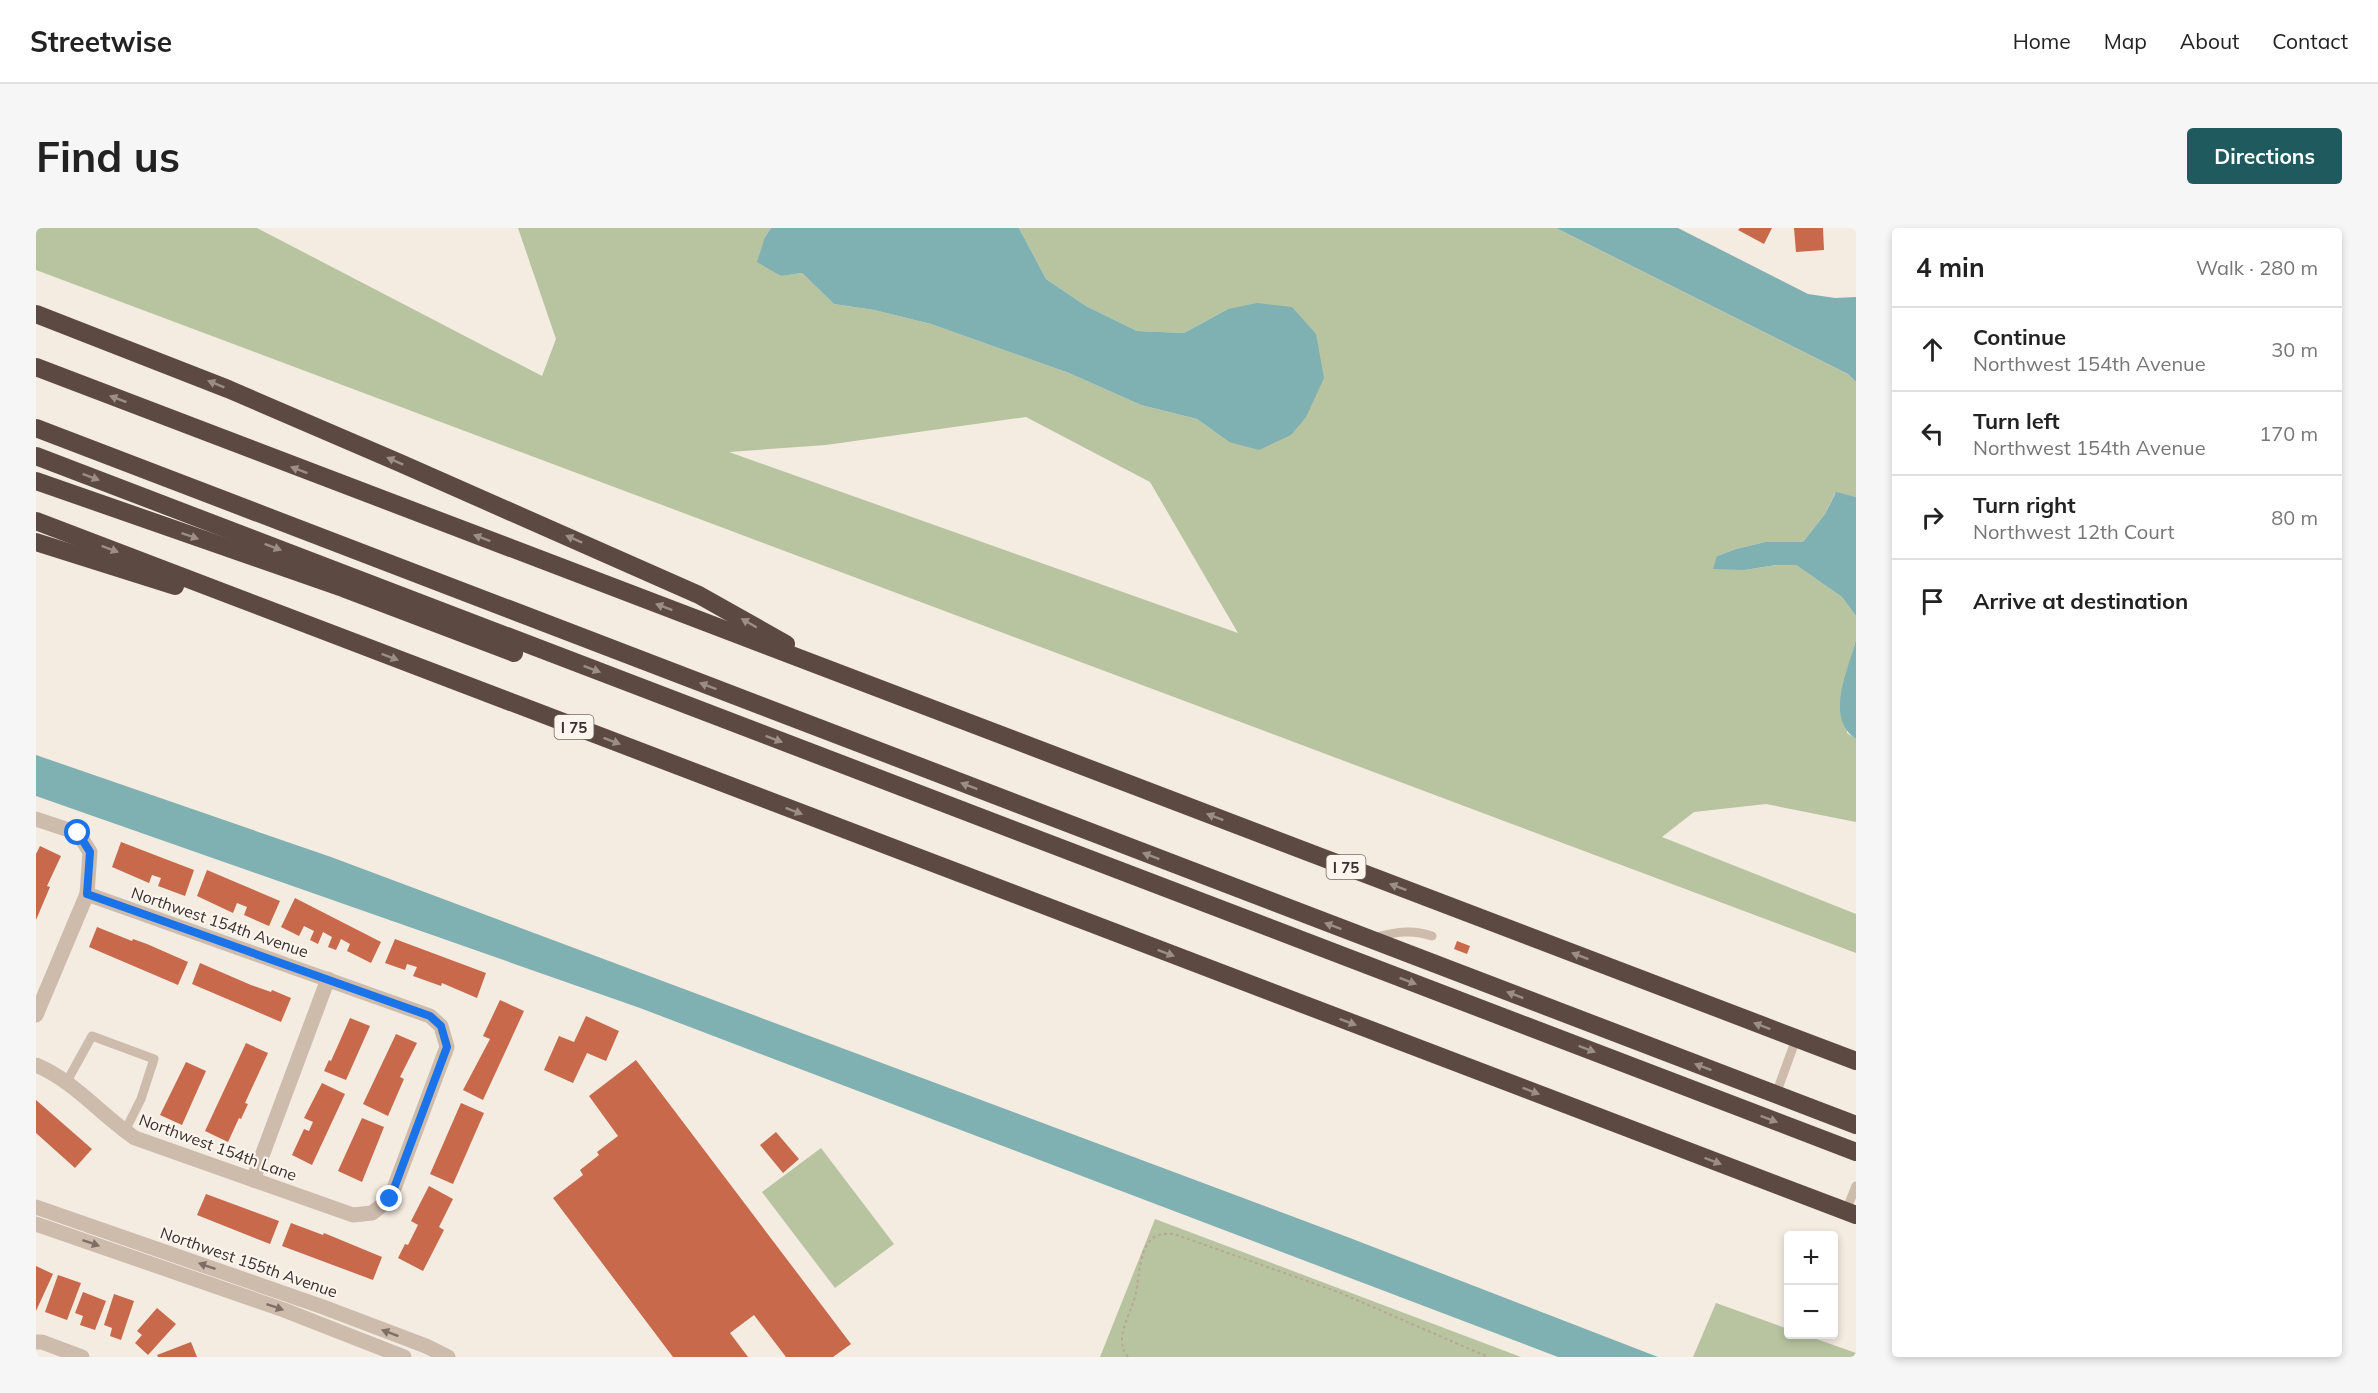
<!DOCTYPE html>
<meta charset="utf-8">
<style>
:root{--surface:#fff;--page:#f6f6f6;--text:#222;--muted:#767676;--line:#e0e0e0;--accent:#1f5a5e}
body{margin:0;font-family:Mulish,sans-serif;background:var(--page);color:var(--text)}
.controls{position:absolute;right:18px;bottom:18px;display:grid;overflow:hidden;border-radius:6px;box-shadow:0 3px 9px #0003}
.controls button{width:54px;height:54px;display:grid;place-items:center;padding:0;border:0;border-bottom:2px solid var(--line);background:var(--surface);color:var(--text);font:30px sans-serif}
.stop{position:absolute;width:18px;height:18px;margin:-14px;border:4px solid #1a73e8;border-radius:50%;background:#fff}
.stop.end{background:#1a73e8;border-color:#fff;box-shadow:0 2px 6px #0008}
.list{margin:0;padding:0;list-style:none}
h2{display:flex;justify-content:space-between;align-items:center;height:78px;margin:0;padding:0 24px;font-size:26px}
h2 small{font-size:20px;font-weight:400;color:var(--muted)}
.list li{display:grid;grid-template-columns:39px 1fr auto;gap:18px;align-items:center;box-sizing:border-box;height:84px;padding:0 24px;border-top:2px solid var(--line)}
.list b{display:block;font-size:22px;white-space:nowrap}
.list p{margin:0;font-size:20px;white-space:nowrap;color:var(--muted)}
.list em{font-size:20px;font-style:normal;color:var(--muted)}
.icon{flex:none;width:33px;height:33px;fill:none;stroke:currentColor;stroke-width:2;stroke-linecap:round;stroke-linejoin:round}
.map{position:relative;flex:none;width:1820px;height:1129px;overflow:hidden;border-radius:6px}
header{display:flex;align-items:center;gap:36px;box-sizing:border-box;height:84px;padding:0 30px;background:var(--surface);border-bottom:2px solid var(--line)}
header strong{font-size:28px}
nav{display:flex;gap:33px;margin-inline-start:auto;font-size:21px}
.intro{display:flex;align-items:center;justify-content:space-between;box-sizing:border-box;height:144px;padding:0 36px}
h1{margin:0;font-size:42px}
.button{padding:15px 27px;border-radius:6px;background:var(--accent);color:#fff;font-size:21px;font-weight:700}
main{display:flex;gap:36px;padding:0 36px}
aside{flex:1;background:var(--surface);border-radius:6px;box-shadow:0 3px 9px #0003}
.map>svg:first-child{display:block}
</style>
<header>
<strong>Streetwise</strong>
<nav><a>Home</a><a>Map</a><a>About</a><a>Contact</a></nav>
</header>
<div class="intro"><h1>Find us</h1><a class="button">Directions</a></div>
<main>
<div class="map">
<svg width="1820" height="1129" viewBox="0 0 1820 1129">
<rect width="100%" height="100%" fill="#f4ebe1"/>
<!-- green -->
<g fill="#b8c4a0" fill-rule="evenodd">
<path d="M0,0H221L506,148L520,111L482,0H735L729,9L744,48L766,45L798,76L838,82L895,96L1033,145L1105,177L1161,191L1193,214L1192,81L1148,105L1101,103L1050,78L1010,51L983,0H1520L1812,146L1820,154V269L1799,265L1789,286L1767,314H1729L1700,321L1681,328L1709,342L1740,337H1760L1806,369L1820,388V411L1815,430L1811,505L1820,511V594L1730,576L1658,584L1626,609L1820,686V725L0,42ZM990,189L1114,254L1202,405L693,224L790,217Z"/>
<path d="M785,920L858,1016L799,1060L726,964Z"/>
<path d="M1119,991L1485,1129H1064Z"/>
<path d="M1680,1075L1752,1101V1106L1769,1107L1820,1125V1129H1657Z"/>
</g>
<!-- water -->
<g fill="#7fb0b2">
<path d="M735,0H983L1010,51L1050,78L1101,103L1148,105L1192,81L1221,75L1256,79L1280,106L1288,150L1270,189L1255,207L1223,222L1193,214L1161,191L1105,177L1033,145L895,96L838,82L798,76L766,45L745,48L721,34L729,9Z"/>
<path d="M1520,0H1642L1772,66L1799,70L1820,69V154L1812,146Z"/>
<path d="M1800,264L1820,269V388L1806,369L1760,337H1740L1709,342L1677,341L1681,328L1700,321L1729,314H1767L1789,286Z"/>
<path d="M1820,411V511C1788,488 1813,442 1820,411Z"/>
<path d="M0,527L295,629L1314,1010L1622,1129H1522L604,780L0,568Z"/>
</g>
<!-- building -->
<g fill="#c8694b">
<path d="M1704,0H1736L1728,16L1702,2Z"/>
<path d="M1758,0H1787L1788,22L1760,24Z"/>
<path d="M85,614L158,642L149,668L122,658L125,650L116,647L113,655L76,639Z"/>
<path d="M4,618L25,628L11,658L14,659L0,692V626Z"/>
<path d="M171,642L244,673L233,698L208,687L211,679L201,675L197,685L161,668Z"/>
<path d="M259,670L345,714L335,735L311,723L314,716L305,711L300,722L292,719L296,709L287,704L282,716L274,712L278,703L268,698L263,708L245,699Z"/>
<path d="M61,699L96,713L97,711L111,716L152,734L142,757L53,719Z"/>
<path d="M359,711L450,745L441,770L406,755L405,758L377,748L381,739L371,736L369,742L349,735Z"/>
<path d="M1421,713L1434,718L1431,726L1418,721Z"/>
<path d="M164,735L215,757L235,764L236,762L255,770L245,794L156,756Z"/>
<path d="M464,772L488,783L447,872L427,862L454,811L447,808Z"/>
<path d="M550,788L583,803L570,833L551,825L537,855L508,842L523,808L538,814Z"/>
<path d="M314,790L334,798L310,852L288,843L293,832L295,833Z"/>
<path d="M360,806L381,815L364,849L368,851L352,888L327,876Z"/>
<path d="M210,815L232,825L209,875L212,876L205,891L203,890L192,914L169,903Z"/>
<path d="M600,832L815,1116L797,1129H750L718,1087L694,1105L712,1129H637L517,970L547,947L544,942L563,927L561,924L582,908L553,868Z"/>
<path d="M150,834L170,843L146,897L124,887Z"/>
<path d="M286,855L309,866L276,937L256,927L268,901L273,903L277,894L268,890Z"/>
<path d="M0,872L56,921L39,940L0,905Z"/>
<path d="M425,875L448,885L417,956L394,946Z"/>
<path d="M326,890L348,899L326,954L302,943Z"/>
<path d="M740,904L763,931L747,945L724,917Z"/>
<path d="M393,958L417,971L403,999L408,1002L387,1043L362,1030L369,1016L372,1017L382,997L375,993Z"/>
<path d="M170,966L243,993L234,1016L161,987Z"/>
<path d="M255,995L287,1007L288,1005L346,1029L337,1052L246,1018Z"/>
<path d="M0,1038L17,1046L0,1083Z"/>
<path d="M22,1047L45,1055L31,1092L9,1084Z"/>
<path d="M47,1064L70,1073L59,1102L44,1097L47,1088L39,1085Z"/>
<path d="M78,1066L98,1073L85,1112L74,1108L76,1100L68,1097Z"/>
<path d="M121,1080L140,1096L112,1127L99,1115L106,1107L101,1103Z"/>
<path d="M155,1114L161,1129H122L121,1127Z"/>
</g>
<g fill="none" stroke-linecap="round" stroke-linejoin="round">
<!-- path -->
<path stroke="#b9a596" stroke-width="2" stroke-dasharray="3 3" stroke-linecap="butt" d="M1092,1129C1088,1124 1086,1119 1086,1112C1086,1099 1094,1085 1098,1072C1104,1054 1101,1031 1113,1014C1119,1006 1128,1005 1138,1006L1302,1064L1452,1129"/>
<!-- service -->
<g stroke="#cdbbac" stroke-width="9">
<path d="M1337,710C1357,704 1376,701 1396,708"/>
<path d="M30,855L56,808L118,831L105,871L89,903"/>
<path d="M1740,866L1760,811"/>
<path d="M1810,983L1820,958"/>
</g>
<!-- minor -->
<g stroke="#cdbbac" stroke-width="15">
<path d="M0,591L42,605L54,624L51,666L394,788L405,798L411,819L354,971L336,985L317,987L99,910C66,888 37,852 0,837"/>
<path d="M0,787L51,666"/>
<path d="M217,952L292,751"/>
<path d="M0,979L287,1079L390,1118L412,1129"/>
<path d="M0,996L248,1082L368,1129"/>
<path d="M0,1114H6L46,1129"/>
</g>
<!-- motorway -->
<g stroke="#5c4a42" stroke-width="18">
<path d="M0,86L192,161L364,235L663,367L750,416"/>
<path d="M0,139L1820,833"/>
<path d="M0,200L1820,897"/>
<path d="M0,228L1820,924"/>
<path d="M0,253L307,360L478,425"/>
<path d="M0,293L1820,987"/>
<path d="M0,314L139,358"/>
</g>
</g>
<!-- one-way arrows -->
<defs><path id="oneway-solid" d="M-6-.8H1V-3.2L6.5 0L1 3.2V.8H-6Z" transform="scale(1.5)"/></defs>
<g fill="#9c8e87">
<use href="#oneway-solid" transform="translate(180 156) rotate(-158)"/>
<use href="#oneway-solid" transform="translate(82 171) rotate(-159)"/>
<use href="#oneway-solid" transform="translate(359 233) rotate(-156)"/>
<use href="#oneway-solid" transform="translate(263 242) rotate(-159)"/>
<use href="#oneway-solid" transform="translate(55 249) rotate(21)"/>
<use href="#oneway-solid" transform="translate(154 308) rotate(19)"/>
<use href="#oneway-solid" transform="translate(446 310) rotate(-159)"/>
<use href="#oneway-solid" transform="translate(538 311) rotate(-156)"/>
<use href="#oneway-solid" transform="translate(237 319) rotate(21)"/>
<use href="#oneway-solid" transform="translate(74 321) rotate(21)"/>
<use href="#oneway-solid" transform="translate(628 379) rotate(-159)"/>
<use href="#oneway-solid" transform="translate(713 395) rotate(-150)"/>
<use href="#oneway-solid" transform="translate(354 429) rotate(21)"/>
<use href="#oneway-solid" transform="translate(556 441) rotate(21)"/>
<use href="#oneway-solid" transform="translate(672 458) rotate(-159)"/>
<use href="#oneway-solid" transform="translate(738 511) rotate(21)"/>
<use href="#oneway-solid" transform="translate(576 513) rotate(21)"/>
<use href="#oneway-solid" transform="translate(933 558) rotate(-159)"/>
<use href="#oneway-solid" transform="translate(758 583) rotate(21)"/>
<use href="#oneway-solid" transform="translate(1179 589) rotate(-159)"/>
<use href="#oneway-solid" transform="translate(1115 628) rotate(-159)"/>
<use href="#oneway-solid" transform="translate(1362 659) rotate(-159)"/>
<use href="#oneway-solid" transform="translate(1297 698) rotate(-159)"/>
<use href="#oneway-solid" transform="translate(1130 725) rotate(21)"/>
<use href="#oneway-solid" transform="translate(1544 728) rotate(-159)"/>
<use href="#oneway-solid" transform="translate(1372 753) rotate(21)"/>
<use href="#oneway-solid" transform="translate(1479 767) rotate(-159)"/>
<use href="#oneway-solid" transform="translate(1312 794) rotate(21)"/>
<use href="#oneway-solid" transform="translate(1726 798) rotate(-159)"/>
<use href="#oneway-solid" transform="translate(1551 821) rotate(21)"/>
<use href="#oneway-solid" transform="translate(1667 839) rotate(-159)"/>
<use href="#oneway-solid" transform="translate(1495 863) rotate(21)"/>
<use href="#oneway-solid" transform="translate(1733 891) rotate(21)"/>
<use href="#oneway-solid" transform="translate(1677 933) rotate(21)"/>
</g>
<g fill="#7d6f65">
<use href="#oneway-solid" transform="translate(55 1015) rotate(19)"/>
<use href="#oneway-solid" transform="translate(171 1038) rotate(-161)"/>
<use href="#oneway-solid" transform="translate(239 1079) rotate(19)"/>
<use href="#oneway-solid" transform="translate(354 1105) rotate(-159)"/>
</g>
<g fill="none" stroke-linecap="round" stroke-linejoin="round">
<!-- route -->
<path stroke="#1a73e8" stroke-width="8" d="M42,605L54,624L51,666L394,788L405,798L411,819L354,971"/>
</g>
<g text-anchor="middle" dominant-baseline="central" stroke-width="4.5" stroke-linejoin="round" paint-order="stroke">
<!-- shield labels -->
<g fill="#fbf5ee" stroke="#756b66" stroke-width="1.5">
<rect x="518.5" y="487" width="39" height="24" rx="4.5"/>
<rect x="1290.5" y="627" width="39" height="24" rx="4.5"/>
</g>
<g font-size="15" font-weight="bold" fill="#3b302b">
<text x="538" y="499">I 75</text>
<text x="1310" y="639">I 75</text>
</g>
<!-- street labels -->
<g font-size="16" fill="#3b302b" stroke="#fbf5ee">
<text transform="translate(184 694) rotate(19)">Northwest 154th Avenue</text>
<text transform="translate(182 919) rotate(20)">Northwest 154th Lane</text>
<text transform="translate(213 1034) rotate(19)">Northwest 155th Avenue</text>
</g>
</g>
</svg>
<div class="controls">
<button>+</button>
<button>−</button>
</div>
<div class="stop" style="left:42px;top:605px"></div>
<div class="stop end" style="left:354px;top:971px"></div>
</div>
<aside>
<h2>4 min<small>Walk · 280 m</small></h2>
<ul class="list">
<li><svg class="icon" aria-label="ahead" viewBox="0 0 24 24"><path d="M12 20V5M6 11l6-6 6 6"/></svg><div><b>Continue</b><p>Northwest 154th Avenue</p></div><em>30 m</em></li>
<li><svg class="icon" aria-label="left" viewBox="0 0 24 24"><path d="M17 20v-9H6M10 6l-5 5 5 5"/></svg><div><b>Turn left</b><p>Northwest 154th Avenue</p></div><em>170 m</em></li>
<li><svg class="icon" aria-label="right" viewBox="0 0 24 24"><path d="M7 20v-9h11M14 6l5 5-5 5"/></svg><div><b>Turn right</b><p>Northwest 12th Court</p></div><em>80 m</em></li>
<li><svg class="icon" aria-label="arrive" viewBox="0 0 24 24"><path d="M6 21V4h12l-3 4 3 4H6"/></svg><div><b>Arrive at destination</b></div></li>
</ul>
</aside>
</main>
